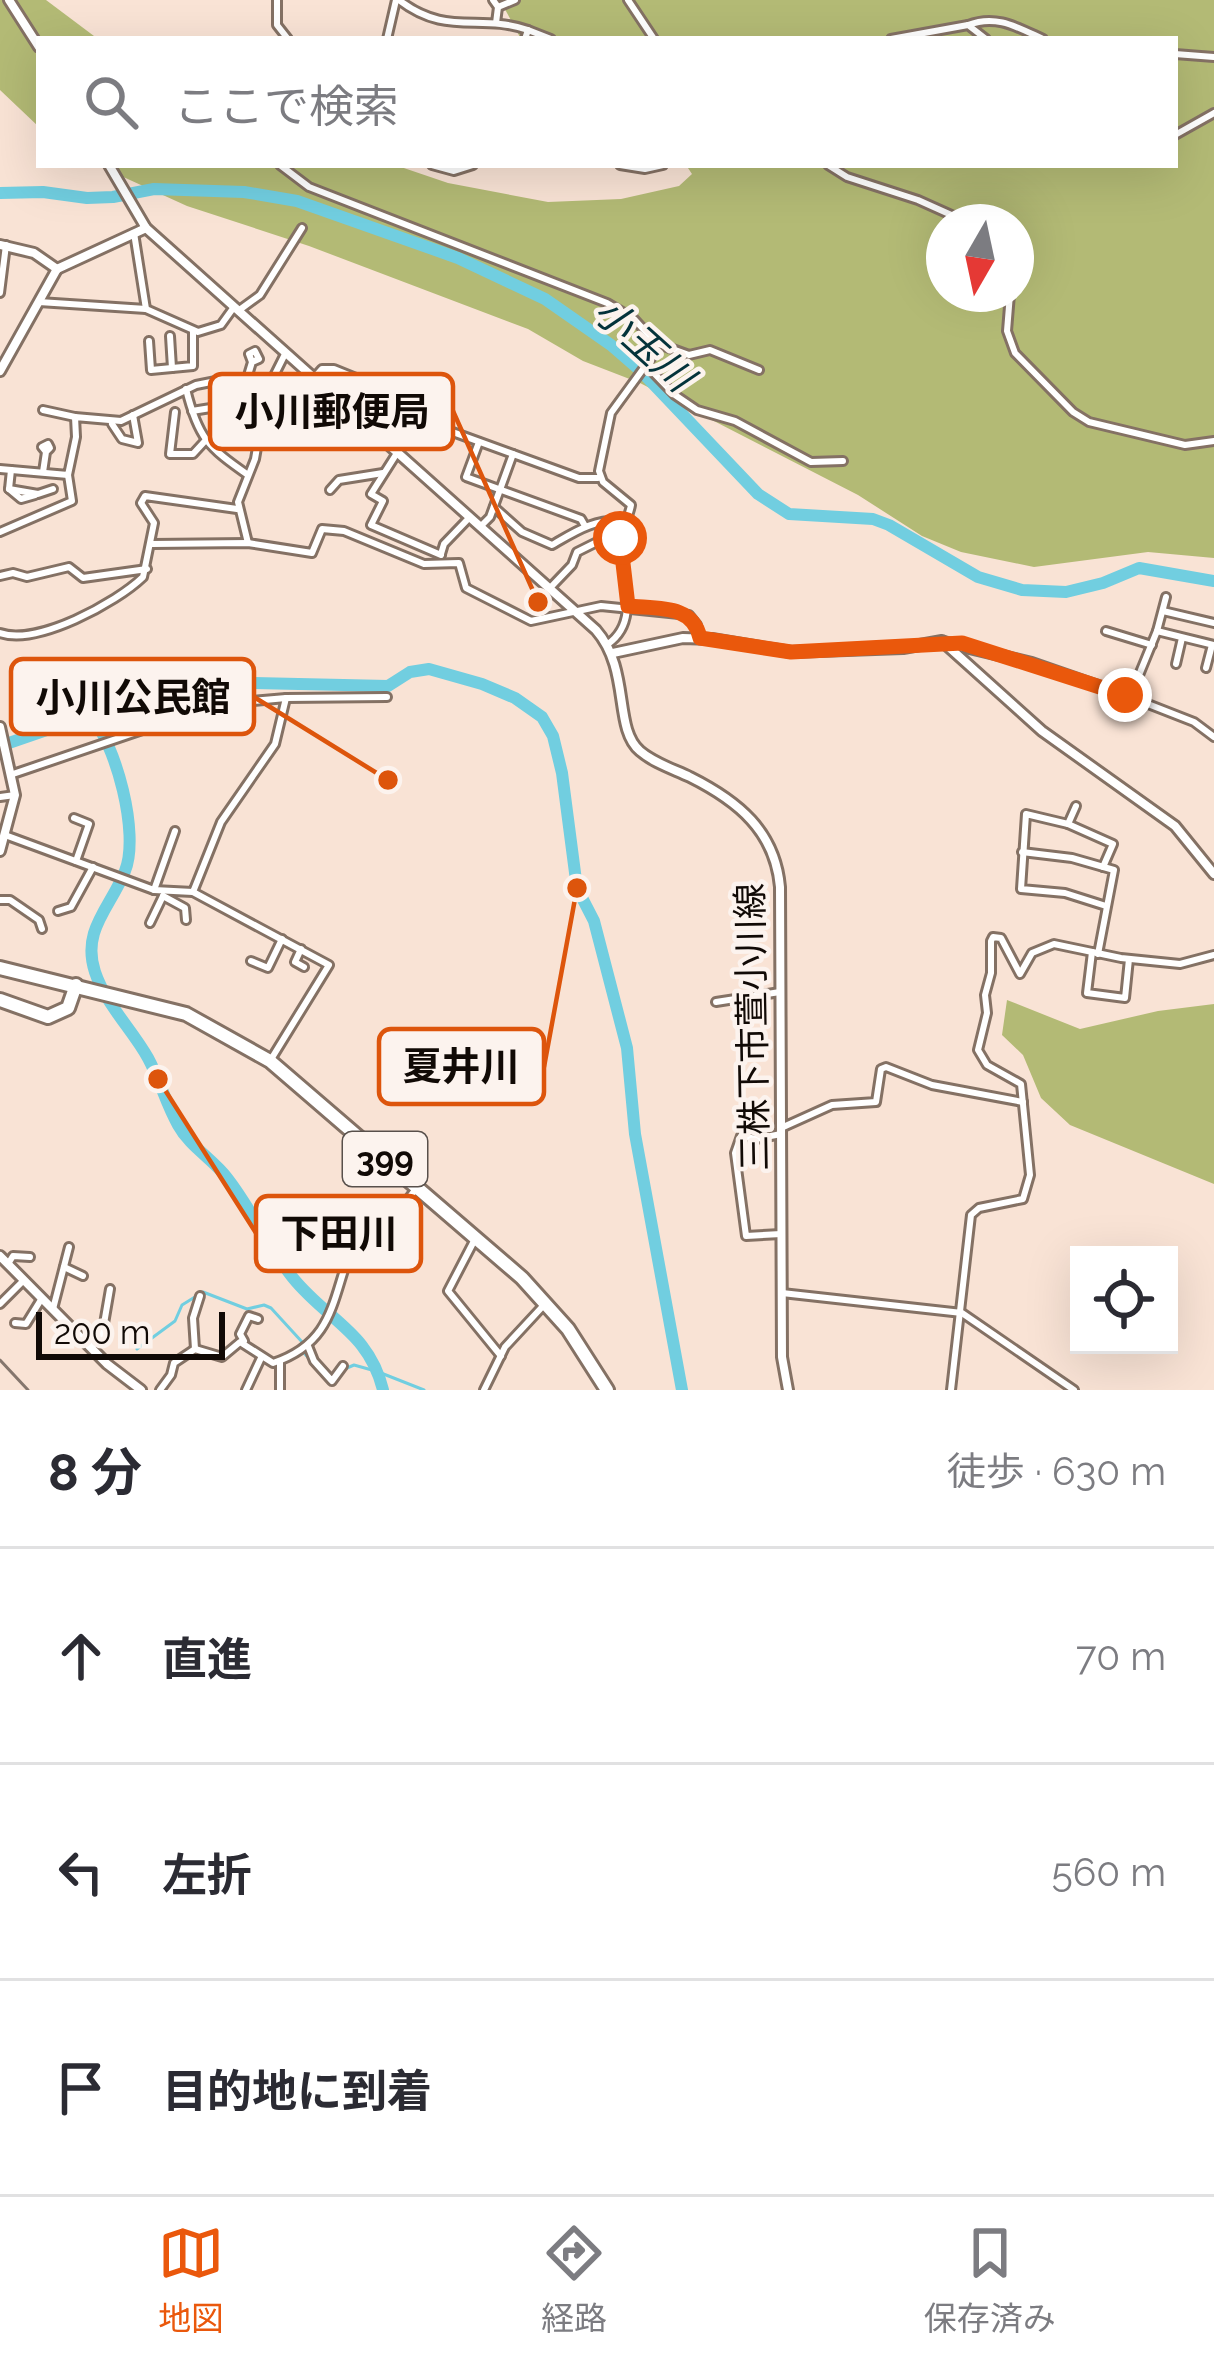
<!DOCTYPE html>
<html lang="ja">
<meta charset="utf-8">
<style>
:root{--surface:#fff;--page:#f7f7f7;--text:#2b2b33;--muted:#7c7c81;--line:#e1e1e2;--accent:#ea580c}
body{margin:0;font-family:Raleway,"Noto Sans JP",sans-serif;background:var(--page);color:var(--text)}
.controls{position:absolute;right:36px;bottom:36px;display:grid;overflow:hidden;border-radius:0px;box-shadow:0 12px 48px #0002}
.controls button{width:108px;height:108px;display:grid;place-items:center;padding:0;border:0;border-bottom:3px solid var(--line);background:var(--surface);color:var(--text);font:60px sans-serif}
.compass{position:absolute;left:926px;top:204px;width:108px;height:108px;border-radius:50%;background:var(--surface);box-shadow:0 12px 48px #0002;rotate:189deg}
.scale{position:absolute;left:36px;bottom:30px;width:189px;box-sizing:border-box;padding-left:12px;border:6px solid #110a06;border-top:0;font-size:33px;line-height:42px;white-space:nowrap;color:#110a06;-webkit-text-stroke:9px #fcf3ee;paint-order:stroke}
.stop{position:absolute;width:36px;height:36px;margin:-27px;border:9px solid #ea580c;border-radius:50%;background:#fff}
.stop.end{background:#ea580c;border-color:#fff;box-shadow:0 3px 12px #0008}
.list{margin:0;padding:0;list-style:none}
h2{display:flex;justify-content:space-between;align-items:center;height:156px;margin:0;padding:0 48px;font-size:51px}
h2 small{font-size:39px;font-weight:400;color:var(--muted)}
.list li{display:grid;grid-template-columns:78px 1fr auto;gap:36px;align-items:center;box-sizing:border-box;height:216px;padding:0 48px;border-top:3px solid var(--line)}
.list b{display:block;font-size:45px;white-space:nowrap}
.list em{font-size:39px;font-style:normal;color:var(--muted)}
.icon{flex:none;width:66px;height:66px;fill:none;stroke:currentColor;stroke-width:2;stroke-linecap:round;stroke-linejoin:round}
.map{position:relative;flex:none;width:1214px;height:1390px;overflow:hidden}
.search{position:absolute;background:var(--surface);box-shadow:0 12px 48px #0002;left:36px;right:36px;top:36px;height:132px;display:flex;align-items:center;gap:30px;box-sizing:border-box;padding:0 42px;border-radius:0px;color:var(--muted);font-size:45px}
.sheet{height:804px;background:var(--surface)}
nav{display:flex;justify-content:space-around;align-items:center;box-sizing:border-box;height:168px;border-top:3px solid var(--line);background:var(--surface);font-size:33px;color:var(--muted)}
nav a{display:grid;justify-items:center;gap:6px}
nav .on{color:var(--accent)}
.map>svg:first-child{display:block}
</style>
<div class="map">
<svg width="1214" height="1390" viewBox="0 0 1214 1390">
<rect width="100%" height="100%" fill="#f9e3d5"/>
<!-- forest -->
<g fill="#b3ba75" fill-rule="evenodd">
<path d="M0,0H46L98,39H39V127L0,90Z"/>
<path d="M500,0H1214V558L1148,552L1034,567L961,552L922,536L858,495L640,383L583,361L528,329L309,246L187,206L97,165H395L448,183L548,202L621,199L679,186L692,174L686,165H1175V39H521ZM944,222H1016V294H944Z"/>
<path d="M1007,1000L1080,1029L1158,1011L1214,1004V1184L1070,1125L1041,1098L1023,1055L1002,1035Z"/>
</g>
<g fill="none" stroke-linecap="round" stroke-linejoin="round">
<!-- stream -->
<g stroke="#71cee0" stroke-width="3">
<path d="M137,1349L175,1321L182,1305L203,1292L247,1309L264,1305L271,1308L303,1343L305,1354L312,1362"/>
<path d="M347,1368L354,1365L379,1372"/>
<path d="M381,1373L424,1390"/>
</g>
<!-- river -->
<g stroke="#71cee0" stroke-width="12">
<path d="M0,193L43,192L87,198L113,197L154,189L244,192L297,201L458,258L545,299L611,345L642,372L758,494L789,514L873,519L889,525L978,577L1022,590L1066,592L1103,583L1139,568L1214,581"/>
<path d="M90,715C116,744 140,834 125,871C111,907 81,930 95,972C106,1005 132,1029 148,1058C160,1080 166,1104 178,1125C190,1147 213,1159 228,1179C252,1210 268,1247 293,1278C328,1321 369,1332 383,1390"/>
<path d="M0,746L90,715L179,694L249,683L388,686L410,672L429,669L482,684L515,698L542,717L553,736L562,773L577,888L594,921L627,1048L635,1134L682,1390"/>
</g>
<defs>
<g id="street">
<path d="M277,0V25L288,39"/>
<path d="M399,0C447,37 479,13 528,30L525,39"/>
<path d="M493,0L498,7L496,23"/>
<path d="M628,0L654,39"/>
<path d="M498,7L515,0"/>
<path d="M968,25C996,14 1017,27 1043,39"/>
<path d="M528,30L551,39"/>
<path d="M387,39L396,0"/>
<path d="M891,39L968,25L986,39"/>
<path d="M1175,54L1214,57"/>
<path d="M1175,135L1214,113"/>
<path d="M280,165L309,187L607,303L634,319L655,342L654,354L611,413L599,471L603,482L631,505C629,517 621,530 621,542C620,576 642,620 608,644"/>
<path d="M432,165L454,171L473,165"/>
<path d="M620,165L645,169L663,165"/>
<path d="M828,165L847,177L918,200L967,222"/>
<path d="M134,233L146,309"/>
<path d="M0,293L6,245"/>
<path d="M1010,294L1007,331L1015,353L1073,412L1089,422L1185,445L1214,441"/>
<path d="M39,302L146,309L198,332L221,325L234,307"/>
<path d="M238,311L260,295L302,228"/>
<path d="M170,336L172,368"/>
<path d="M149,341L151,370L193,366V331"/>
<path d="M656,343L689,355L710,350L759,370"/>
<path d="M646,365L675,395L697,410L735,421L811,462L843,461"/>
<path d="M314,378L322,369H334L366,382L414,418L579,478H598"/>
<path d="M246,382L252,362L249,354L255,351L259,359L252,362"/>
<path d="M186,389C198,438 208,447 248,475"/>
<path d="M222,403L238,404L235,418L222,413L217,407Z"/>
<path d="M43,410L75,417"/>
<path d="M192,411L217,407"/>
<path d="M175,412L170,454H193L205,441"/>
<path d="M112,424L122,439L138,443L133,415"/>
<path d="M479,442L466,477L581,519L585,526"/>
<path d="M397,453L371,494L383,501L371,525L441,555"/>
<path d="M0,469L68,475L76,437L75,417L121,421L196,385L216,381L245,383L306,406L309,425"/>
<path d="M11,470L9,489L38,494L53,489"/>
<path d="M43,472L46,452L42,447L48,444L50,448L46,452"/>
<path d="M9,489L21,499L35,495"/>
<path d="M330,490L339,480L383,473"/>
<path d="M494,507L522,532L552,545C576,531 595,518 626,521"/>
<path d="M481,526L490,517L513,454"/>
<path d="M0,532L72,501L68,475"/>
<path d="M248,543L238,502L255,459L267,390L285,354"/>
<path d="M152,544L248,543L312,553L322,529L344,531L424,564L459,563L466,588L531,621L601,606L689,615L697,625L700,638"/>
<path d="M441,554L444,544L469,518"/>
<path d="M0,576L13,573L27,577L69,567L83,578L147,569"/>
<path d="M550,588L572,565L577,552L595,543L620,539"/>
<path d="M1166,597L1157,631L1130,697L1194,722L1214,737"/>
<path d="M1163,611L1214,623"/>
<path d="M1106,631L1152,645"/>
<path d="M1157,631L1214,645"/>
<path d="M0,633C37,646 116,603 143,577L154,523L141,503L145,496L237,509"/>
<path d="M1176,664L1182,638"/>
<path d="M1206,668L1212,645"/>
<path d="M13,774L219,704L286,698L387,697"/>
<path d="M0,797L15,795"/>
<path d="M74,818L89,824L76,861"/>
<path d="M1068,824L1076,806"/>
<path d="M5,835L154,890L193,892L221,822L275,744L286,698"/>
<path d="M1022,852L1072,858L1114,870L1098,954"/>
<path d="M1103,867L1113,844L1068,824L1026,814L1021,889L1065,893L1106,906"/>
<path d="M154,890L175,831"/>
<path d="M193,892L329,965L270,1061"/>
<path d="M163,896L185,908L186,920"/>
<path d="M0,900H10L39,920L42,929"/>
<path d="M58,911L71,907L93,867"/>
<path d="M150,923L163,896"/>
<path d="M301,949L295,962L304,967"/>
<path d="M1092,952L1087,993L1125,998L1129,959"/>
<path d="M251,961L268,968L282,939"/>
<path d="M716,1002L780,992"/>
<path d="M781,1128L832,1105L876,1102L881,1069L886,1067L932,1085L1023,1102"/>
<path d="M781,1134L756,1139L741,1136L735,1153L746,1236L781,1234"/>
<path d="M474,1241L448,1291L501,1356"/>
<path d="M8,1264L13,1256L30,1257"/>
<path d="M64,1267L83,1276"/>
<path d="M782,1293L962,1313L1074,1390"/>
<path d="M0,1304L24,1280"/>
<path d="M53,1309L69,1247"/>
<path d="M15,1323L26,1324L42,1298"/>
<path d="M244,1341L240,1334L249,1316L258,1319"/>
<path d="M90,1346L101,1341L110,1289"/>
<path d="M308,1346L314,1361L332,1381L343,1366"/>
<path d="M195,1349L193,1318L200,1296"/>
<path d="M160,1390L171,1375L174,1363L195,1349L222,1357L240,1342L273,1363C339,1341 331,1292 356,1238L390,1223L415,1190"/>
<path d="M246,1390L261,1358"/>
<path d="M280,1390V1361"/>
<path d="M484,1390L505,1347L543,1306"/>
<path d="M951,1390L971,1215L979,1208L1023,1199L1030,1175L1021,1084L987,1065L978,1050L987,1013L985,995L991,973V941L993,937L1001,938L1020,974L1032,953L1054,944L1121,958L1180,964L1214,955"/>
</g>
<g id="secondary">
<path d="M9,0L39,47"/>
<path d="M109,165L146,228L596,630C631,670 613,728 640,751C654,763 673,769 690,777C738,801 775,831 780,887L782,1357L788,1390"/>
<path d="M0,245L34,253L57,269"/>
<path d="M57,269L146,228"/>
<path d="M0,371L57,269"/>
<path d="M944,642L1032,663L1130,697"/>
<path d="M613,653L683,638L712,639L791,652L903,648L942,641L1042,731L1175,826L1214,874"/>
<path d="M0,727L15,795L0,851"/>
<path d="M0,1256L107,1364L141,1390"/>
</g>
<g id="highway">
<path d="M0,968L186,1014L270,1061L522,1278L568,1329L607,1390"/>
<path d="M0,1000L48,1017L68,1008L76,985"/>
</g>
</defs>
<!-- street casing -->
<use href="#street" stroke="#847164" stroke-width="12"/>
<!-- secondary casing -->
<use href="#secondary" stroke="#847164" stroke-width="14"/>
<!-- highway casing -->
<use href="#highway" stroke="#847164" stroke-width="18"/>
<!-- street -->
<use href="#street" stroke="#fff" stroke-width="6"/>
<!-- secondary -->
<use href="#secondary" stroke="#fff" stroke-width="8"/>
<!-- highway -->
<use href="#highway" stroke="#fff" stroke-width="12"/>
<!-- rail -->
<path stroke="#85766d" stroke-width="3" d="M0,1360L28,1390"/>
</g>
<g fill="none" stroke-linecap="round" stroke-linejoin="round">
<!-- route -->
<path stroke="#ea580c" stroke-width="15" d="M620,538L628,606C657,609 693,604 700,638L791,652L962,643L1125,695"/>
</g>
<g text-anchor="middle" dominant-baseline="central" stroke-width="9" stroke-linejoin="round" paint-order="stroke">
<!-- shield labels -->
<rect fill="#fcf3ee" stroke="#58504c" stroke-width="3" x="343" y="1132" width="84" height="54" rx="9"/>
<g font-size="33" font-weight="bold" fill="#110a06">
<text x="385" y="1159">399</text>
</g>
<!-- street labels -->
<g font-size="36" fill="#110a06" stroke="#fcf3ee">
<text transform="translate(752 1027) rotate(-91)">三株下市萱小川線</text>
</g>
<!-- water labels -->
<g font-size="39" font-style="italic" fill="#04333b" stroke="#fcf3ee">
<text transform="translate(644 344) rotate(42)">小玉川</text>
</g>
</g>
<!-- callouts -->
<path fill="none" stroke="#dd550c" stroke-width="4.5" d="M538 602L453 411M388 780L254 697M577 888L544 1067M158 1079L256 1233"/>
<g fill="#dd550c" stroke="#fcf3ee" stroke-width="4.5">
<circle cx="538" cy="602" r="12"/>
<circle cx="388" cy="780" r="12"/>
<circle cx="577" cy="888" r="12"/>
<circle cx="158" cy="1079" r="12"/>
</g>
<g fill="#fcf3ee" stroke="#dd550c" stroke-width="4.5">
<rect x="210" y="374" width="243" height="75" rx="12"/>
<rect x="11" y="659" width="243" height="75" rx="12"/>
<rect x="379" y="1029" width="165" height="75" rx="12"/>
<rect x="256" y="1196" width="165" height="75" rx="12"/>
</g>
<g font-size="39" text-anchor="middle" font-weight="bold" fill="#110a06">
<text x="332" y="425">小川郵便局</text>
<text x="133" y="711">小川公民館</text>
<text x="461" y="1080">夏井川</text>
<text x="339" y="1247">下田川</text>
</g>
</svg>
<div class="controls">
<button><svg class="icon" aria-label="locate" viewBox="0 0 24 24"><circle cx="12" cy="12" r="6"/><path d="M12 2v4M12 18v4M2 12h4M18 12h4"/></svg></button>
</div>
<svg class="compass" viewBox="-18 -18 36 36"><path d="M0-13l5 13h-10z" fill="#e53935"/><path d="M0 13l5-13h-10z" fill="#7c7c81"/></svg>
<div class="scale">200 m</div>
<div class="stop" style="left:620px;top:538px"></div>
<div class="stop end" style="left:1125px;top:695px"></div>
<div class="search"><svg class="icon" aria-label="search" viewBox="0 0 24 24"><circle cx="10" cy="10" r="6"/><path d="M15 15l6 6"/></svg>ここで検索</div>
</div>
<section class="sheet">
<h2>8 分<small>徒歩 · 630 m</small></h2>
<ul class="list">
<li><svg class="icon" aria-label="ahead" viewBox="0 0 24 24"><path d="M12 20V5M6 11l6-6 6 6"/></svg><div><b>直進</b></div><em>70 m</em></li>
<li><svg class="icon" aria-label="left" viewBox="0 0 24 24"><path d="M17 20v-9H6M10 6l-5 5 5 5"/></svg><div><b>左折</b></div><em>560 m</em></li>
<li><svg class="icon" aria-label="arrive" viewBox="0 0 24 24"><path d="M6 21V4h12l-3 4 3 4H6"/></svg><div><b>目的地に到着</b></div></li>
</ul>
</section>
<nav>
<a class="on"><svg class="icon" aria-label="map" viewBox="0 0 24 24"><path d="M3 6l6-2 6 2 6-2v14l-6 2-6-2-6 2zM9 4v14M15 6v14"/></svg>地図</a>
<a><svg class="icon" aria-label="directions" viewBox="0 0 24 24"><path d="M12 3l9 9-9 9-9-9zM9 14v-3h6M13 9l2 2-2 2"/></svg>経路</a>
<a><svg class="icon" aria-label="saved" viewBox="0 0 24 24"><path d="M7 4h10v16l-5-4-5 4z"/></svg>保存済み</a>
</nav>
